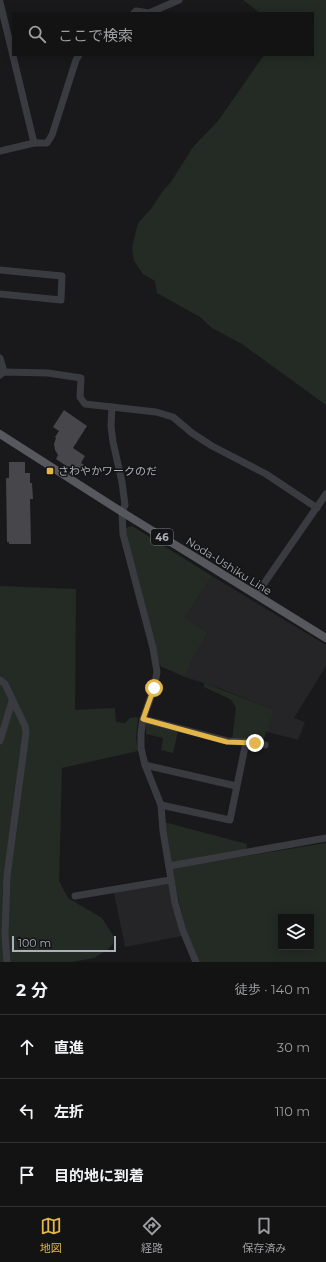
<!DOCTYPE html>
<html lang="ja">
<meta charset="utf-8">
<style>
:root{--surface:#131314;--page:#202022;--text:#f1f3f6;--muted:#9d9ea0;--line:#323234;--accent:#e4b648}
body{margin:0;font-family:Montserrat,"Noto Sans JP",sans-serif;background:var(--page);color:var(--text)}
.controls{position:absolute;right:12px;bottom:12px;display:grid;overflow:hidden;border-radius:0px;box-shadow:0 2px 10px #0003}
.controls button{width:36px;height:36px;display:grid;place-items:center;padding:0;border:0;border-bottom:1px solid var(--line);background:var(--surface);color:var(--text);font:20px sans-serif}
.scale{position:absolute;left:12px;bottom:10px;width:104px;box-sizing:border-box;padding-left:4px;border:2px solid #acb0b9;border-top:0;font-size:11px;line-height:14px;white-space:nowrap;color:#acb0b9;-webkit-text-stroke:3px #141416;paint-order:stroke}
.stop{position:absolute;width:12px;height:12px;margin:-9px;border:3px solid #e4b648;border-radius:50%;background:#fff}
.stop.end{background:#e4b648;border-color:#fff;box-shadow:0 1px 4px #0008}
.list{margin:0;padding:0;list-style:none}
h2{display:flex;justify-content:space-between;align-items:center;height:52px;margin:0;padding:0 16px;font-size:17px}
h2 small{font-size:13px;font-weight:400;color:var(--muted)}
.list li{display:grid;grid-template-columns:26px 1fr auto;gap:12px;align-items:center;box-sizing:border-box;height:64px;padding:0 16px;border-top:1px solid var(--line)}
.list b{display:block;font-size:15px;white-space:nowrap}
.list em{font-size:13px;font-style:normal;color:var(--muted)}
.icon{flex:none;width:22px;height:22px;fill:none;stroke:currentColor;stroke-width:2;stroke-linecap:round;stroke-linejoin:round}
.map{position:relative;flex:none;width:326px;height:962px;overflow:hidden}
.search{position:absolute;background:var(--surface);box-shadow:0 2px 10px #0003;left:12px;right:12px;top:12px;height:44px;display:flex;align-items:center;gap:10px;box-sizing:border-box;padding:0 14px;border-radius:0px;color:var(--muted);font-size:15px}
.sheet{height:244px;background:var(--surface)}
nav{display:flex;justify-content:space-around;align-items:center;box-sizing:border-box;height:56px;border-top:1px solid var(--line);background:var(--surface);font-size:11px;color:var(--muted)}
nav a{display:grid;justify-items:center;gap:2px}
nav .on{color:var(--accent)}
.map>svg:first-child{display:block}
</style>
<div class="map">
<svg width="326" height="962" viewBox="0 0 326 962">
<rect width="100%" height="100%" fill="#19191b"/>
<!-- built -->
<g fill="#252528">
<path d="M212,576L326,645V666L294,718L305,722L298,740L268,732L274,710L219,688L185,677L194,654L208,633L185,617Z"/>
<path d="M168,883L182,936L125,947L114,893Z"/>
</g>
<!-- green -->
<g fill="#232b24" fill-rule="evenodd">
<path d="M243,0H326V405L242,344L212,328L200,317L157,293L155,281L143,274L134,261L132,248L137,227L139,222L151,209L162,192L171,182L193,147L218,121L264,55H313V13H260Z"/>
<path d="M132,526L212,576L185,617L208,633L194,655L185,677L160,666L126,537V528Z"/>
<path d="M0,586L76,589L75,710L115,708L116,722L125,723L130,718L137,717L138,719L136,737L138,751L62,768L59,881L68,898L102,918L114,937L113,944L107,950L94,958L72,962H0Z"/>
<path d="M204,683L274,710L268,732L266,731L263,743L232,740L236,708L232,701L228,698L204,687Z"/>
<path d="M149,723L178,731L173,753L161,750L163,738L146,734V724Z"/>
<path d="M164,822L247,844L246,852L171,864Z"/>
<path d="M326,843V962H199L188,937L180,907L172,868ZM281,917H311V947H281Z"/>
</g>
<!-- building -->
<g fill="#46464b">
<path d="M64,410L87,426L73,448L85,456L81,463L84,465L78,474L56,459L58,455L55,450L54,444L56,438L55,437L59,431L53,427Z"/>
<path d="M9,462H25V473H30V483H32L33,499H30L31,544H9V542H7L6,478H9Z"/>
</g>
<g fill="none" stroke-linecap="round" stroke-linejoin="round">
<!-- minor -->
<g stroke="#3a3b40" stroke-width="7">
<path d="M0,2L34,143"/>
<path d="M134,13L136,11L149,13L179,0"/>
<path d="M0,151L34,143H47L52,135L76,60L79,55"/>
<path d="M0,270L62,276L61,300L0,294"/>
<path d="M0,358L4,372"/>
<path d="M0,375L4,372L48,373L81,378L80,397L85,404L156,412L173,417L192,433L212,446L266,474L317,508"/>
<path d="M112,407L111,426L113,442L122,482L125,505L122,512L123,534L153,648L157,672L154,688L143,719L141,733V748L145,765L161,805L163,831L175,903L183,931L196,962"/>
<path d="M256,595L326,494"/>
<path d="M0,680L5,684L25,726L26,733L7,876L5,935L7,962"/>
<path d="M143,719L227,741L246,742L265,745"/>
<path d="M0,741L12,701"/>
<path d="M145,765L236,786"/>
<path d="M161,805L230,820L246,742"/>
<path d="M169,866L326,838"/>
<path d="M75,896L170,880"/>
</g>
<!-- major -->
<path stroke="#56585e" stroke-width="8" d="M0,434L122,512L326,638"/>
</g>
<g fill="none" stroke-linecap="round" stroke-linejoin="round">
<!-- route -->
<path stroke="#e4b648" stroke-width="5" d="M154,688L143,719L227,742L255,743"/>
</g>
<!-- markers -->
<rect fill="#e4b648" stroke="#141416" stroke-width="1.5" x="46" y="467" width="8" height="8" rx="2"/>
<g text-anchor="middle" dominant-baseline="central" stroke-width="3" stroke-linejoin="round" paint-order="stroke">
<!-- shield labels -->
<rect fill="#141416" stroke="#7e8188" stroke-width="1" x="151" y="529" width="22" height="16" rx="3"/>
<g font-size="10" font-weight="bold" fill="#acb0b9">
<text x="162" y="537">46</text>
</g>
<!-- poi labels -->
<g font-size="11" fill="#acb0b9" stroke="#141416" text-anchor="start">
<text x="58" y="471">さわやかワークのだ</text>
</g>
<!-- street labels -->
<g font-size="11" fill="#acb0b9" stroke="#141416">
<text transform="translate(229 566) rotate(32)">Noda-Ushiku Line</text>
</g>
</g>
</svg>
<div class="controls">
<button><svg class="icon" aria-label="layers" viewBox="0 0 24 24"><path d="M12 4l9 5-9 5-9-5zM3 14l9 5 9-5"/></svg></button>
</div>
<div class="scale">100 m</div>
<div class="stop" style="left:154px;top:688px"></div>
<div class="stop end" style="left:255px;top:743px"></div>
<div class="search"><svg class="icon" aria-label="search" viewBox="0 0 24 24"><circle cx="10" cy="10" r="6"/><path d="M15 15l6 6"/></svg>ここで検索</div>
</div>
<section class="sheet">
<h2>2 分<small>徒歩 · 140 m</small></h2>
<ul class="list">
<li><svg class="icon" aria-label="ahead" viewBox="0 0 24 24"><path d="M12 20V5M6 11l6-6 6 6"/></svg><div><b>直進</b></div><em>30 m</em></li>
<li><svg class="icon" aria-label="left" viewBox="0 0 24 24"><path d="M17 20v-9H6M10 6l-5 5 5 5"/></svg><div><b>左折</b></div><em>110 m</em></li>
<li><svg class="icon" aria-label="arrive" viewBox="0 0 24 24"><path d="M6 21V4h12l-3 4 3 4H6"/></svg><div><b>目的地に到着</b></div></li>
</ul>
</section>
<nav>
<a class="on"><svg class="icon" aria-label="map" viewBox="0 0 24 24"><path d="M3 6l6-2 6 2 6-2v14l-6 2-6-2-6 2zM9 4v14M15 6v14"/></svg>地図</a>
<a><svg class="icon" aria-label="directions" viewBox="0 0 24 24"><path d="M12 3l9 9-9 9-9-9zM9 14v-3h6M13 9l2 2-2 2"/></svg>経路</a>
<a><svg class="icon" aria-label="saved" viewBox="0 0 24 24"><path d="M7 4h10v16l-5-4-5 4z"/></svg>保存済み</a>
</nav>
